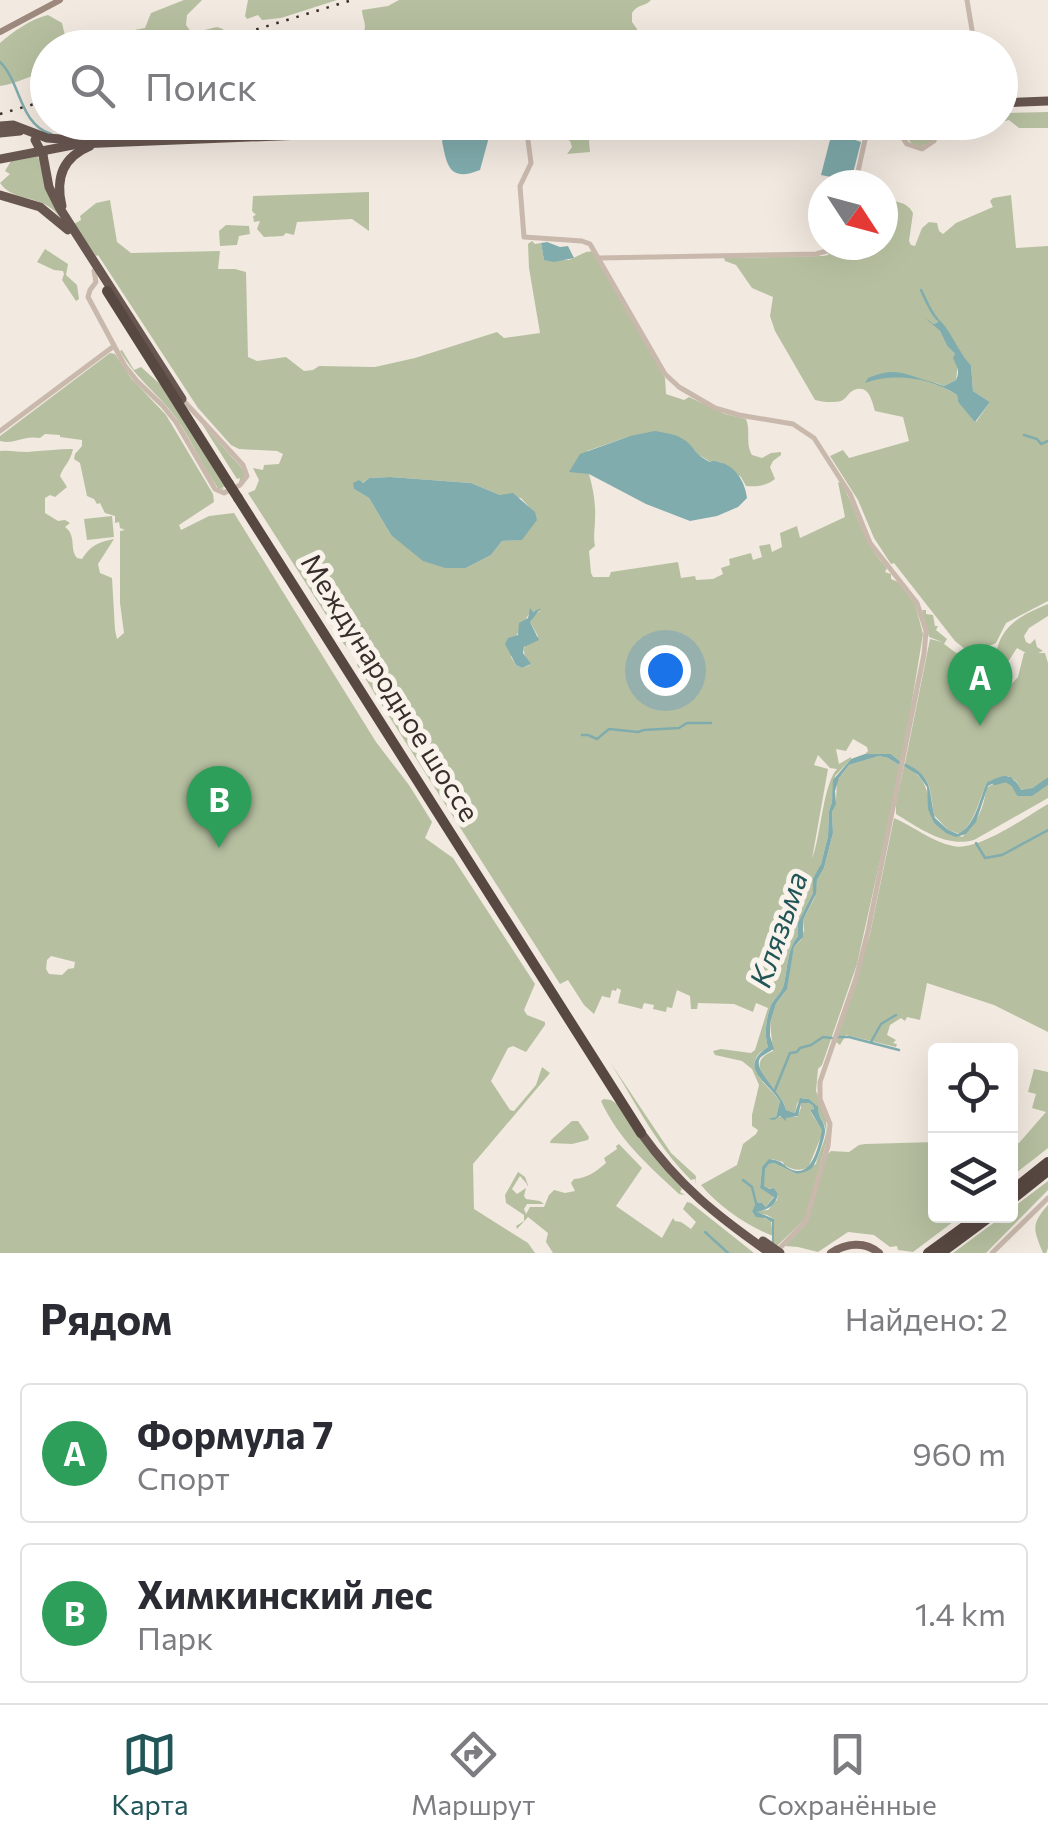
<!DOCTYPE html>
<html lang="ru">
<meta charset="utf-8">
<style>
:root{--surface:#fff;--page:#f2f2f3;--text:#2b2b33;--muted:#7c7c81;--line:#e1e1e2;--accent:#225557}
body{margin:0;font-family:Commissioner,sans-serif;background:var(--page);color:var(--text)}
.controls{position:absolute;right:30px;bottom:30px;display:grid;overflow:hidden;border-radius:10px;box-shadow:0 10px 40px #0002}
.controls button{width:90px;height:90px;display:grid;place-items:center;padding:0;border:0;border-bottom:2px solid var(--line);background:var(--surface);color:var(--text);font:50px sans-serif}
.compass{position:absolute;left:808px;top:170px;width:90px;height:90px;border-radius:50%;background:var(--surface);box-shadow:0 10px 40px #0002;rotate:126deg}
.you{position:absolute;left:665px;top:670px;width:35px;height:35px;margin:-25px;border:8px solid #fff;border-radius:50%;background:#1a73e8;box-shadow:0 0 0 15px #1a73e833}
.badge{display:grid;place-items:center;width:65px;height:65px;border-radius:50%;background:var(--accent);color:#fff;font-size:32px;font-weight:700}
.pin{position:absolute;translate:-50% -82px;filter:drop-shadow(0 2px 5px #0008)}
.pin::after{content:'';position:absolute;top:52px;width:35px;height:30px;background:inherit;clip-path:polygon(0 0,100% 0,50% 100%)}
.list{margin:0;padding:0;list-style:none}
h2{display:flex;justify-content:space-between;align-items:center;height:130px;margin:0;padding:0 40px;font-size:42px}
h2 small{font-size:32px;font-weight:400;color:var(--muted)}
.list li{display:grid;grid-template-columns:65px 1fr auto;gap:30px;align-items:center;box-sizing:border-box;height:140px;margin:0 20px 20px;padding:0 20px;border:2px solid var(--line);border-radius:10px}
.list b{display:block;font-size:38px;white-space:nowrap}
.list p{margin:0;font-size:32px;white-space:nowrap;color:var(--muted)}
.list em{font-size:32px;font-style:normal;color:var(--muted)}
.icon{flex:none;width:55px;height:55px;fill:none;stroke:currentColor;stroke-width:2;stroke-linecap:round;stroke-linejoin:round}
.map{position:relative;flex:none;width:1048px;height:1253px;overflow:hidden}
.search{position:absolute;background:var(--surface);box-shadow:0 10px 40px #0002;left:30px;right:30px;top:30px;height:110px;display:flex;align-items:center;gap:25px;box-sizing:border-box;padding:0 35px;border-radius:55px;color:var(--muted);font-size:38px}
.sheet{height:450px;background:var(--surface)}
nav{display:flex;justify-content:space-around;align-items:center;box-sizing:border-box;height:140px;border-top:2px solid var(--line);background:var(--surface);font-size:28px;color:var(--muted)}
nav a{display:grid;justify-items:center;gap:5px}
nav .on{color:var(--accent)}
.map>svg:first-child{display:block}
</style>
<div class="map">
<svg width="1048" height="1253" viewBox="0 0 1048 1253">
<rect width="100%" height="100%" fill="#f2e9e0"/>
<!-- green -->
<g fill="#b6c0a0" fill-rule="evenodd">
<path d="M184,0H202L187,15L186,25L192,33L217,27L223,29L225,33L188,46L175,40L165,44V47H179H95V42C111,35 127,31 145,28L151,13Z"/>
<path d="M248,0H337L281,18L262,20L258,15L247,19L245,16Z"/>
<path d="M399,0H651C645,7 637,4 632,13V22L637,29V47H566L529,42L473,44V36H461L459,44L453,43L452,47H332C342,45 364,42 365,27C365,21 362,16 362,10L388,6Z"/>
<path d="M48,15L62,23L65,36L71,45L65,47L48,48L47,72C29,75 20,83 0,86V43C13,32 30,19 48,15Z"/>
<path d="M1048,112V128H1019L1009,120L1001,122V116L1006,113Z"/>
<path d="M909,122L939,123L931,141L920,147C906,142 904,136 909,122Z"/>
<path d="M565,130H588L590,152L567,154L572,147L570,141L563,137L562,131Z"/>
<path d="M39,155L38,159L42,158L69,227C61,219 55,209 44,204C28,196 12,199 0,183L10,174L5,171L11,161Z"/>
<path d="M369,192V231L352,219L297,222L294,235L286,233L283,236L264,237L257,229L260,221L254,222L253,216L256,215L252,211L253,196Z"/>
<path d="M1011,195L1016,248L1048,246V601L1006,623L996,643L971,654L955,641L894,563L891,564L874,538L858,500L830,456L843,450L849,458L909,441L903,417L875,411C872,401 869,384 854,390C849,392 846,399 841,401C834,403 821,402 815,400L775,331L770,316L773,297L752,288L736,265L725,261L724,258L823,256L828,255L831,245H883V199C895,202 907,201 913,213L909,241L911,245L915,246L922,228L929,222L937,223L939,231L943,234L956,223L993,207L990,201L993,198ZM929,321L934,324L938,322C952,335 958,353 971,365L973,391L990,402L976,422L958,402L957,395L934,382L944,386L956,380L958,364L954,361L955,354L947,346L940,331Z"/>
<path d="M110,200L117,242L131,253L220,251L218,269H235L246,272L248,357L257,361L286,357L304,371L313,370L319,366L375,367L415,358L497,332L504,338L540,333L529,268L528,244L532,241L535,244L541,243L544,260H569L586,252L594,251L665,378L666,394L684,400L689,397L725,414L746,419C751,431 745,443 752,455L762,458L771,453L781,452V455L773,461L770,467L775,479C766,486 757,487 746,486L741,477L720,462L709,461L699,455L688,443L630,436L587,451L583,472L589,474C593,488 596,504 595,519C595,529 593,536 595,546L589,551L591,573L593,577H609L611,572L678,562L681,578L695,576L696,580L713,579L723,574L721,568L730,565L729,559L751,553L753,560L762,557L759,546L770,544L772,552L782,547L780,533L797,526L800,538L845,517L838,482L841,483C860,515 860,539 887,568L885,572L891,574V579L898,582L915,604L923,634L902,763L891,754H865L868,751L867,747L853,739L846,751L836,749L839,764L851,757V759L835,776L832,802L829,811L828,836L821,864L813,884V893L799,922L798,936C787,949 788,967 784,984C782,993 775,997 771,1005C766,1018 764,1035 768,1047C764,1050 758,1053 756,1058C748,1074 773,1090 780,1101L776,1117H797L801,1108L800,1103H809L814,1107L813,1111L810,1110C813,1118 820,1124 823,1132L808,1168C799,1171 792,1170 784,1165L783,1162L772,1159L762,1167L760,1188L774,1196L766,1207L762,1203L756,1202L752,1213L771,1221L773,1236C749,1227 719,1207 701,1185L737,1165L743,1144L756,1134L758,1130L752,1126V1115L759,1085L752,1069L742,1061L715,1055L713,1051L721,1049L751,1053L755,1050L768,1008L756,1003L753,1012L734,1004L698,1003L697,1009H691L690,996L677,990L672,1008L667,1007L666,1012L653,1009L654,1005L644,1003L642,1009L618,1003L621,990L617,988L616,991L612,990L610,998L602,996L594,1014L584,1005L568,980L560,984L378,699L357,665L360,658C350,651 338,641 335,627L337,624L330,621L248,493L255,490L259,480L253,468L263,470L264,465L279,464L283,454L277,451L239,449L231,445L198,408L98,255L96,256L74,224L81,220L80,216L96,203ZM390,477L471,483L500,495L521,498L532,510L519,540L502,541L491,555L466,568L391,535L369,498L354,489L369,478ZM540,611L531,617L530,622L538,636L536,641C519,644 523,654 530,665L522,668L516,665L511,657L515,638L530,612ZM818,755L830,768L837,769C823,784 821,836 812,859L828,769L814,765Z"/>
<path d="M226,225L249,226L250,234L239,236L237,245L220,246L219,231Z"/>
<path d="M45,249L68,264L66,275L77,285L79,299L76,301L62,280L64,274L63,271L54,270L37,262Z"/>
<path d="M122,350L134,370L141,367L161,385L225,486L222,488L227,490L218,488C202,466 192,441 177,419C159,394 136,379 120,351Z"/>
<path d="M110,353L115,354L131,378L166,415L213,494L214,502L179,525L181,530L209,516L234,513L376,742L409,785L432,822L425,838L453,858L535,984L524,1010L527,1015L545,1022V1025L526,1052L513,1046L508,1048L491,1081L510,1110L514,1111L536,1085L542,1067L550,1073L473,1164L474,1209L528,1243L535,1253H0V451C10,450 18,452 27,452C42,451 57,449 73,449C70,463 64,465 60,476L67,487L55,497L50,495L45,498V513L58,521L65,520L70,523L65,527C77,536 69,548 77,558L82,559C90,546 98,542 114,539L98,564L100,573L112,578L115,630L117,639L124,633L120,603V531L125,530L120,528L119,522L115,523V516L105,513L100,503L97,504L94,499L87,496L80,463L74,459L75,454L82,446V440L60,437V435L45,434L40,438C21,435 16,445 0,441V436ZM51,956L75,962L74,968L68,969L62,975L49,974L46,969L47,960Z"/>
<path d="M202,424L241,467L246,476L239,483L240,478L237,479Z"/>
<path d="M112,516L114,537L87,540L84,519Z"/>
<path d="M1048,604V616L1029,628L1024,636L1026,642L1030,644L1035,639L1037,647L1043,651L1038,653H1045L1048,663V778C1039,784 1030,793 1019,789L1017,782L1008,776L987,782C979,800 975,822 960,834L948,830L934,815C930,789 932,776 905,763L930,639L942,642L929,637L922,610H926V614L933,615L935,626H938L936,630L947,639L944,644L967,661L977,664L974,660L996,647L992,658L980,664L989,665L992,662L990,667L994,673C995,630 1012,619 1048,604ZM1017,648L1026,653H1024L1018,677L1008,688L1002,683L1004,668Z"/>
<path d="M879,756L888,758L901,766L857,964L822,1065L818,1069L816,1091L826,1116L827,1140L805,1219L777,1246L774,1244V1219L767,1215L757,1213L758,1211L768,1210L777,1200L778,1194L774,1188L768,1189L764,1186V1170L769,1164L774,1163L797,1174L816,1164C818,1154 826,1140 826,1131C825,1122 818,1117 818,1108L809,1099L801,1098L797,1104L795,1113L786,1110C782,1087 738,1066 773,1051L770,1023L776,1004L785,992L794,947L801,940L804,930L803,920L815,897L817,880L824,868L833,833L832,812L836,801L837,781L849,765Z"/>
<path d="M904,766C932,780 926,797 934,823L962,837C976,826 985,806 986,788L1000,780L1012,782L1017,792H1035L1048,783V798L974,840C946,848 919,828 896,814V803Z"/>
<path d="M1048,804V1032L994,1005L927,983L920,1020L907,1017L905,1021L901,1018L890,1025L887,1035L896,1040L893,1043L897,1044L896,1047L846,1035L840,1045L836,1042L870,934L894,818C913,826 932,842 953,846C977,852 1026,817 1048,804Z"/>
<path d="M610,1062L671,1153L696,1176L695,1184V1179L691,1180C656,1145 636,1103 610,1062Z"/>
<path d="M1034,1069L1048,1072V1148L1011,1177V1143H1019L1046,1112L1032,1108L1036,1094L1028,1092Z"/>
<path d="M604,1099L611,1100L617,1104L632,1128L682,1189L680,1192L685,1195L679,1194C648,1165 619,1140 601,1101Z"/>
<path d="M572,1121H578L589,1137L588,1140L572,1144L550,1143L551,1140Z"/>
<path d="M935,1142L936,1216H961L913,1252L898,1250L897,1246L890,1247L874,1235L848,1232L818,1252L798,1247L785,1246L805,1225L827,1155L831,1151L849,1152L859,1145L865,1144Z"/>
<path d="M619,1144L642,1168L616,1206L662,1238L673,1218L675,1221L681,1222L691,1229L696,1222L683,1209L687,1202L691,1203L754,1253H553L546,1242L548,1233L528,1217L517,1229L516,1226L524,1221V1215L506,1203L505,1195L518,1172L525,1177L528,1185L527,1186V1184L520,1176L512,1189L517,1194L526,1188L524,1196L526,1199L540,1201L544,1204H527L524,1209L526,1214L530,1207H544L549,1195L554,1190L565,1193L575,1191L571,1183L574,1179C588,1178 595,1172 606,1163L604,1158L617,1149L616,1146Z"/>
<path d="M1048,1181V1190L986,1253H953L1003,1216H1010L1011,1209Z"/>
<path d="M1048,1205V1248L1046,1253H1043C1034,1230 1030,1225 1048,1205Z"/>
</g>
<!-- water -->
<g fill="#80acad">
<path d="M832,132L861,142L851,181L821,175Z"/>
<path d="M446,135H486L489,137L480,170C450,182 447,167 442,141Z"/>
<path d="M547,242L560,247L568,246L574,258L554,262L544,260L541,243Z"/>
<path d="M925,318L934,324L938,322L937,318C951,329 957,351 971,365L973,391L990,402L975,422L958,402L957,395C931,378 895,372 865,383L868,378C895,367 902,373 928,381C934,383 939,384 944,386L956,380C961,370 956,366 953,358L955,354L947,346L940,331Z"/>
<path d="M655,431C666,433 677,434 686,441C693,446 696,454 703,458C714,465 707,459 719,462C736,466 745,482 747,498L738,507L717,516L690,521L646,504L589,474L569,472L580,454L630,436Z"/>
<path d="M390,477L471,483L500,495L513,493L535,512L537,520L522,540L502,541L491,555L466,568H445L423,561L391,535L369,498L354,489L353,483L359,480L363,483L369,478Z"/>
<path d="M530,608L533,612L541,608L530,622L539,640L524,647L523,653L531,664L522,668L516,665L505,644L508,638L518,635L519,623L528,618Z"/>
<path d="M865,754H891L902,763L901,766L888,758L879,756L849,765L839,778L835,791L836,804L832,812L833,833L824,868L817,880L816,894L803,920V937L794,947L787,989L776,1004L770,1023V1036L774,1049C772,1050 760,1057 760,1058C752,1071 783,1093 786,1110L795,1113L800,1098L809,1099L818,1107C818,1118 824,1120 825,1130C826,1135 816,1165 812,1168C809,1171 801,1173 797,1174L774,1163L769,1164L765,1169L764,1186L769,1189L774,1188L778,1194C775,1208 767,1209 757,1212L774,1219V1244L772,1243V1222L765,1218L756,1217L752,1212L756,1202L762,1203L766,1207L774,1197L760,1188L762,1167L769,1159C784,1161 781,1164 790,1169C812,1180 819,1145 822,1130L810,1110L814,1109L813,1106L809,1103H801L798,1116L786,1118V1121L780,1116L774,1120L768,1119L776,1117L780,1101C767,1081 737,1068 768,1047C764,1035 766,1018 771,1005C775,997 782,993 784,984C788,967 787,949 798,936V923L813,893V879L821,864L828,836L829,811L832,802L833,780L851,759Z"/>
<path d="M905,763C935,777 928,792 935,818L948,830L958,834C976,825 979,800 987,782L1003,776L1011,777L1021,790L1033,788L1048,778V783L1026,794L1017,792L1012,782C1003,778 997,782 988,786L976,822L966,834L956,837L946,833L934,823L928,809L927,787L918,775L904,766Z"/>
</g>
<g fill="none" stroke-linecap="round" stroke-linejoin="round">
<!-- stream -->
<g stroke="#80acad" stroke-width="2.5">
<path d="M0,62C21,82 19,124 51,134"/>
<path d="M921,290C926,300 930,311 937,319"/>
<path d="M1024,435L1037,439L1041,444L1048,441"/>
<path d="M582,735H588L597,739L609,729L638,732L644,730L679,728L687,723H711"/>
<path d="M976,843L985,858L1002,855L1048,830"/>
<path d="M838,1037H849L899,1050"/>
<path d="M871,1042L881,1024L896,1015"/>
<path d="M775,1090L790,1053L797,1052L800,1048L811,1045L823,1037L832,1038"/>
<path d="M743,1180L752,1187L756,1203"/>
<path d="M705,1232L728,1253"/>
</g>
<!-- river -->
<path stroke="#80acad" stroke-width="6" d="M995,782L1006,779L1014,784L1019,793H1031L1048,781"/>
<!-- tertiary -->
<g stroke="#c9b8ac" stroke-width="5">
<path d="M967,0L975,48"/>
<path d="M966,48L971,32"/>
<path d="M892,122L907,144L922,149L934,141L941,122"/>
<path d="M523,129L527,133L531,163L520,186L524,237L582,241L590,244L665,374L679,387L715,408L739,415L793,424L814,438L850,494L870,543L917,603L926,631L924,654L868,931L856,978L820,1082V1099L830,1124L828,1146L806,1221L777,1251"/>
<path d="M904,139L903,130L906,122"/>
<path d="M855,185L869,122"/>
<path d="M599,258L816,254L827,251L829,245"/>
<path d="M94,271L96,282L90,290L88,297L125,366L137,381L163,406L176,422L215,489L224,493L240,485L247,476L243,465L182,399"/>
<path d="M0,431L114,346"/>
<path d="M992,1253L1048,1198"/>
</g>
<!-- secondary -->
<path stroke="#9d887d" stroke-width="6" d="M0,32L60,0"/>
<!-- primary -->
<path stroke="#79655d" stroke-width="8" d="M831,1253C846,1243 865,1241 879,1253"/>
<!-- trunk -->
<g stroke="#685650" stroke-width="9">
<path d="M1000,103L1048,101"/>
<path d="M0,126L13,125L47,138L75,140"/>
<path d="M0,133L20,131"/>
<path d="M43,155L49,187L59,207L182,399"/>
<path d="M0,159L78,144L626,122"/>
<path d="M0,195L40,207L68,230"/>
<path d="M62,206C55,178 63,157 90,146"/>
<path d="M641,1133C679,1186 717,1216 770,1253"/>
</g>
<!-- motorway -->
<g stroke="#584842" stroke-width="10">
<path d="M107,291L229,484"/>
<path d="M238,498L641,1133"/>
<path d="M1010,1192L1048,1162"/>
<path d="M1010,1201L1048,1171"/>
<path d="M928,1253L979,1216"/>
<path d="M941,1253L991,1216"/>
</g>
<!-- rail -->
<g stroke="#382e2a" stroke-width="2.5" stroke-dasharray="2.5 8" stroke-linecap="butt">
<path d="M196,48L352,0"/>
<path d="M0,114L48,100"/>
</g>
<!-- trunk-bridge -->
<g stroke="#685650" stroke-width="9">
<path d="M35,140L43,155"/>
<path d="M763,1241L780,1253"/>
</g>
<!-- motorway-bridge -->
<path stroke="#584842" stroke-width="10" d="M229,484L238,498"/>
</g>
<g text-anchor="middle" dominant-baseline="central" stroke-width="10" stroke-linejoin="round" paint-order="stroke">
<!-- street labels -->
<g font-size="28" fill="#382e2a" stroke="#f9f3ec">
<text transform="translate(391 687) rotate(58)">Международное шоссе</text>
</g>
<!-- water labels -->
<g font-size="30" font-style="italic" fill="#225557" stroke="#f9f3ec">
<text transform="translate(777 929) rotate(-71)">Клязьма</text>
</g>
</g>
</svg>
<div class="controls">
<button><svg class="icon" aria-label="locate" viewBox="0 0 24 24"><circle cx="12" cy="12" r="6"/><path d="M12 2v4M12 18v4M2 12h4M18 12h4"/></svg></button>
<button><svg class="icon" aria-label="layers" viewBox="0 0 24 24"><path d="M12 4l9 5-9 5-9-5zM3 14l9 5 9-5"/></svg></button>
</div>
<svg class="compass" viewBox="-18 -18 36 36"><path d="M0-13l5 13h-10z" fill="#e53935"/><path d="M0 13l5-13h-10z" fill="#7c7c81"/></svg>
<div class="you"></div>
<div class="pin badge" style="left:980px;top:726px;background:#2e9e5b">A</div>
<div class="pin badge" style="left:219px;top:848px;background:#2e9e5b">B</div>
<div class="search"><svg class="icon" aria-label="search" viewBox="0 0 24 24"><circle cx="10" cy="10" r="6"/><path d="M15 15l6 6"/></svg>Поиск</div>
</div>
<section class="sheet">
<h2>Рядом<small>Найдено: 2</small></h2>
<ul class="list">
<li><span class="badge" style="background:#2e9e5b">A</span><div><b>Формула 7</b><p>Спорт</p></div><em>960 m</em></li>
<li><span class="badge" style="background:#2e9e5b">B</span><div><b>Химкинский лес</b><p>Парк</p></div><em>1.4 km</em></li>
</ul>
</section>
<nav>
<a class="on"><svg class="icon" aria-label="map" viewBox="0 0 24 24"><path d="M3 6l6-2 6 2 6-2v14l-6 2-6-2-6 2zM9 4v14M15 6v14"/></svg>Карта</a>
<a><svg class="icon" aria-label="directions" viewBox="0 0 24 24"><path d="M12 3l9 9-9 9-9-9zM9 14v-3h6M13 9l2 2-2 2"/></svg>Маршрут</a>
<a><svg class="icon" aria-label="saved" viewBox="0 0 24 24"><path d="M7 4h10v16l-5-4-5 4z"/></svg>Сохранённые</a>
</nav>
